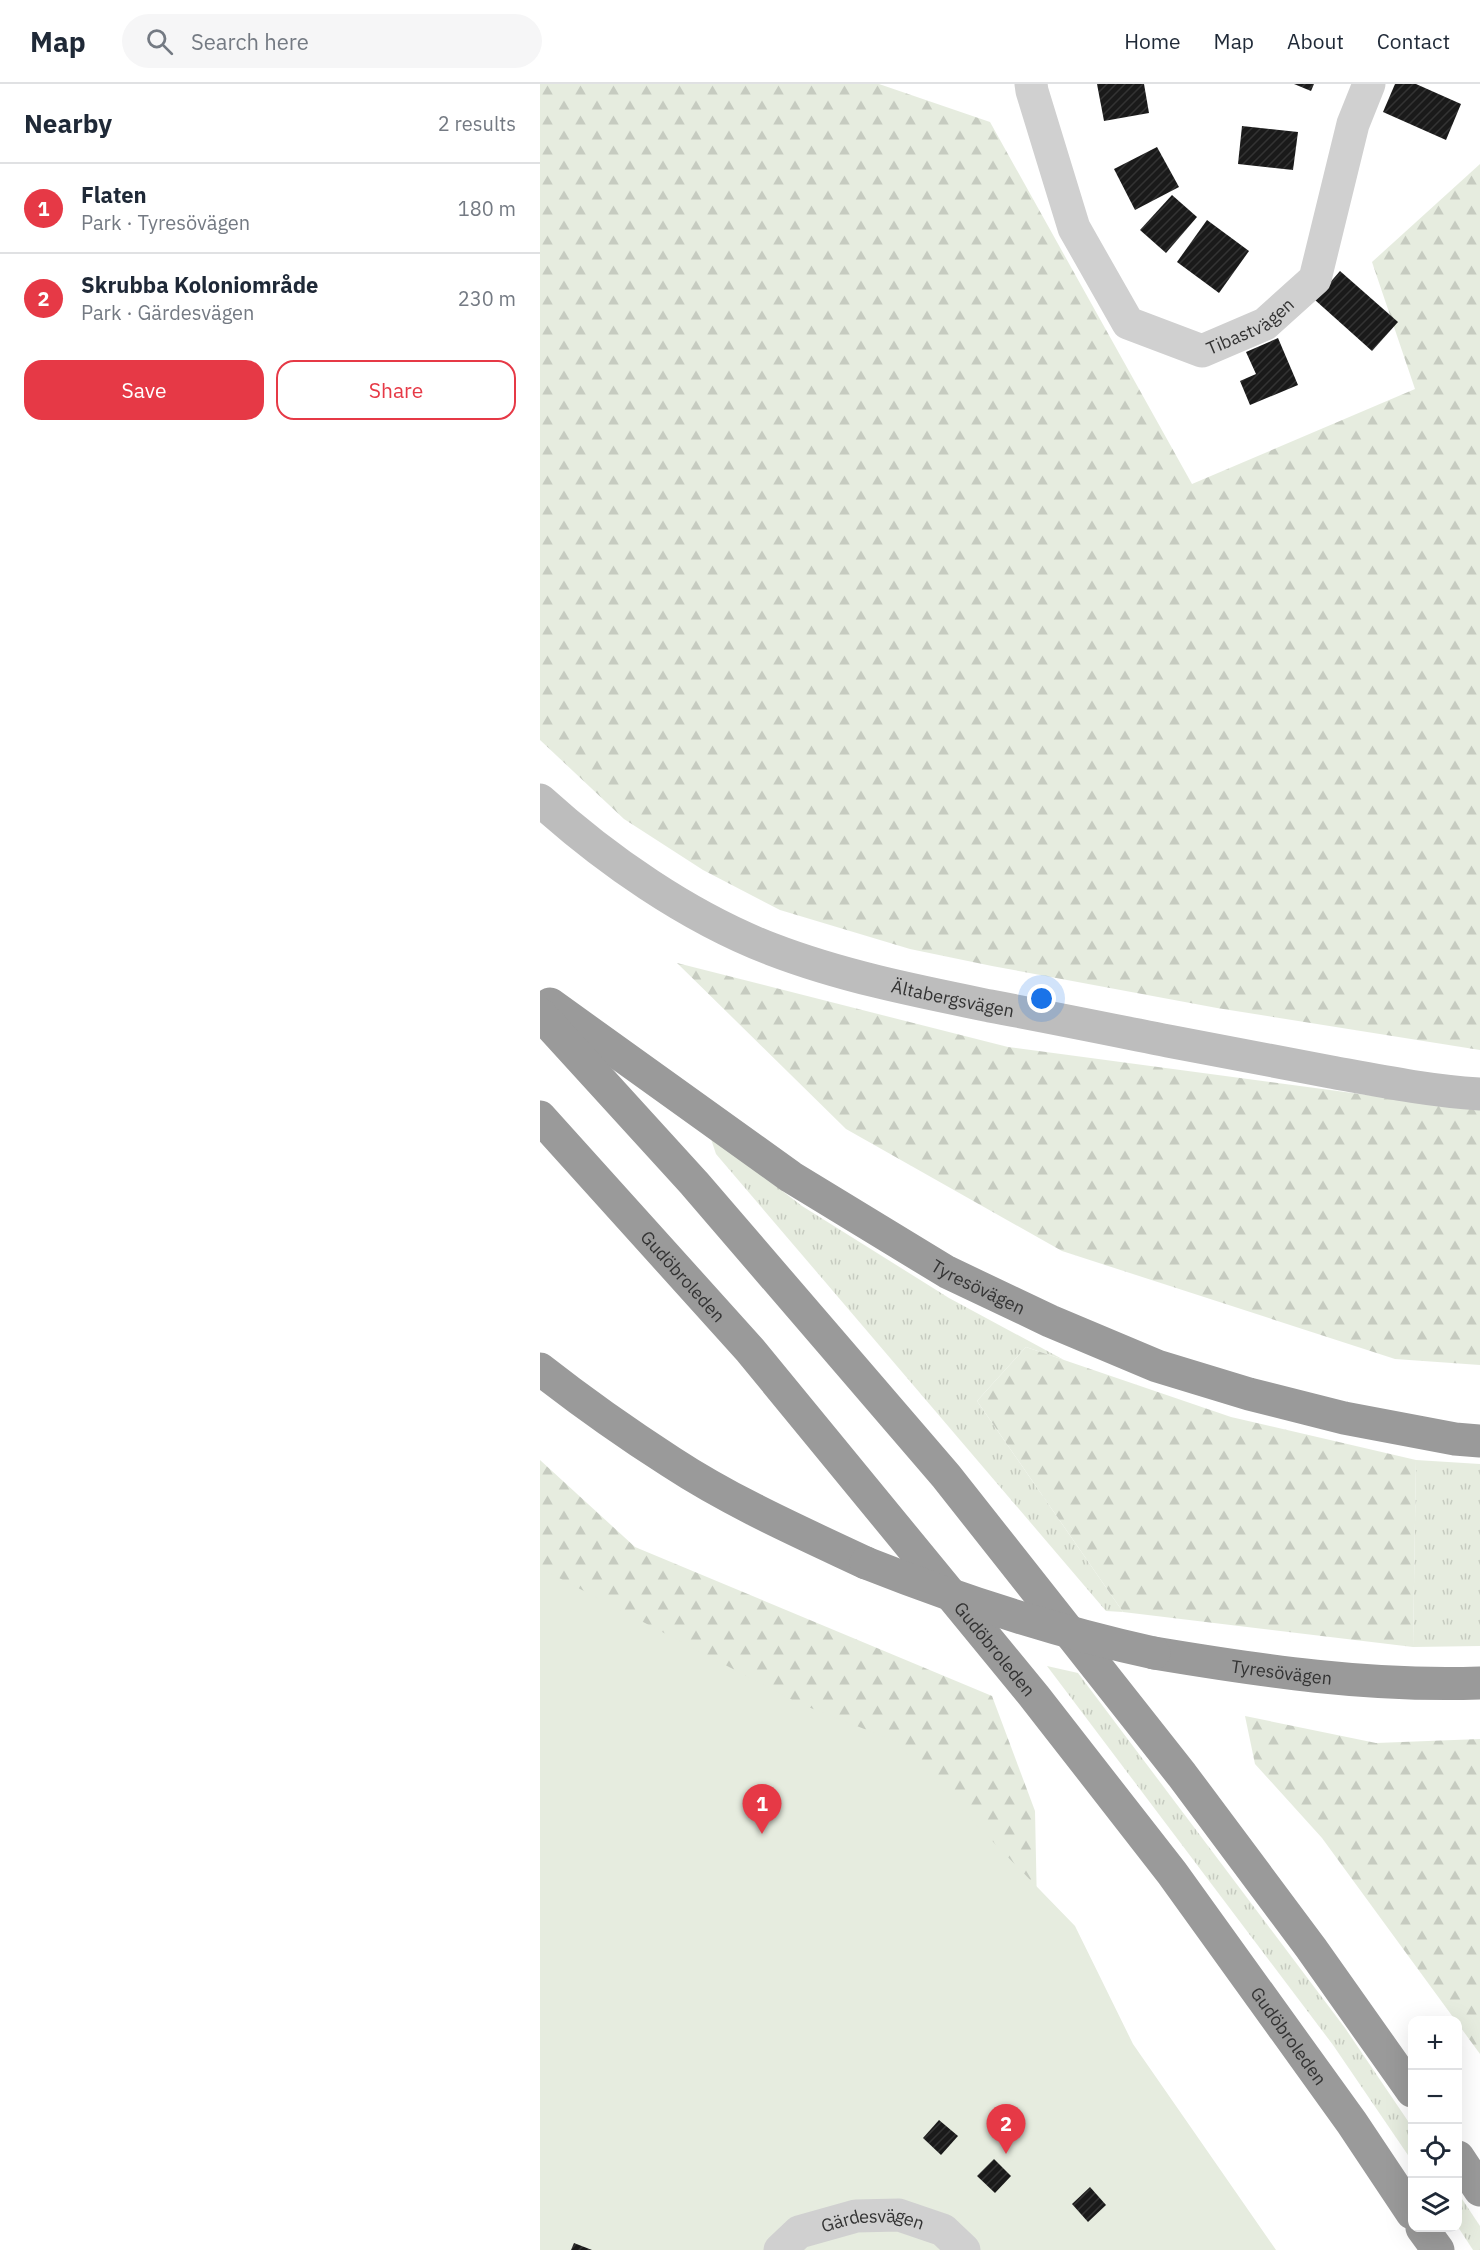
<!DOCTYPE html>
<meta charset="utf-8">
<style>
:root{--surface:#fff;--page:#f6f6f7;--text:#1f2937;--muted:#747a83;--line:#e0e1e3;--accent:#e63946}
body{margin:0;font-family:"IBM Plex Sans",sans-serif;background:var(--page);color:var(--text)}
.controls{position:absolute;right:18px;bottom:18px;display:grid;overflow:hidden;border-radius:12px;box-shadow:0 6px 24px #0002}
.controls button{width:54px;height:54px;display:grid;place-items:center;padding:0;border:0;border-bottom:2px solid var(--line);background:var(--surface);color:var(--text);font:30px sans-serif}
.you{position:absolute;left:502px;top:915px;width:21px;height:21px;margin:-15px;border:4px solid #fff;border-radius:50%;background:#1a73e8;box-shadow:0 0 0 9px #1a73e833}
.badge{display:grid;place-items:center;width:39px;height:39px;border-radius:50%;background:var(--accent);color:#fff;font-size:20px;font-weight:700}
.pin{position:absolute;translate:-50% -50px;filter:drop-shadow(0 2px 3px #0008)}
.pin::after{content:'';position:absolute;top:32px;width:21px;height:18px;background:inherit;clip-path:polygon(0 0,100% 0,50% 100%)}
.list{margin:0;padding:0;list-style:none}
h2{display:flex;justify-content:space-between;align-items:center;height:78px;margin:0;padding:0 24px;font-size:26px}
h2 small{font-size:20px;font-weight:400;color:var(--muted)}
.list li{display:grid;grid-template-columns:39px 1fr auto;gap:18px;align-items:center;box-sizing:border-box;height:90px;padding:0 24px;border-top:2px solid var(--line)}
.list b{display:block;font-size:22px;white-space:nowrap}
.list p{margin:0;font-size:20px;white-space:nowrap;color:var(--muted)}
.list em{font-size:20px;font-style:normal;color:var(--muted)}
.actions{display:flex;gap:12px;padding:18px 24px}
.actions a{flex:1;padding:14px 0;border:2px solid var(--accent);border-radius:18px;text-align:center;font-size:21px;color:var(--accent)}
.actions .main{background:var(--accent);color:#fff}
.icon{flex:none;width:33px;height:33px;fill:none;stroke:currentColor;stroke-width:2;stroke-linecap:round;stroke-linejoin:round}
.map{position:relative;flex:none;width:940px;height:2166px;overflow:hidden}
header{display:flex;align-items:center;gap:36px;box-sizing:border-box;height:84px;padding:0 30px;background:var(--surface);border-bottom:2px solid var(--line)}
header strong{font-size:28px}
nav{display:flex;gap:33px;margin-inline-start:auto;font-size:21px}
.search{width:420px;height:54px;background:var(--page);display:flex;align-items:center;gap:15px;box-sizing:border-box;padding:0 21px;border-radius:33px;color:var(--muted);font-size:22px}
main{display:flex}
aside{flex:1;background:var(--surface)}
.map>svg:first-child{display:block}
</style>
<header>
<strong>Map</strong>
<div class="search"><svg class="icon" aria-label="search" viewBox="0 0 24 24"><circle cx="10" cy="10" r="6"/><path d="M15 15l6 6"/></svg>Search here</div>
<nav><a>Home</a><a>Map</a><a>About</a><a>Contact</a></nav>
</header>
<main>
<aside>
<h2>Nearby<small>2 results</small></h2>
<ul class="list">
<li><span class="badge">1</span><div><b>Flaten</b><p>Park · Tyresövägen</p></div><em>180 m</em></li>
<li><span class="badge">2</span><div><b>Skrubba Koloniområde</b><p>Park · Gärdesvägen</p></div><em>230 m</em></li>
</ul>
<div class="actions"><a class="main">Save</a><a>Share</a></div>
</aside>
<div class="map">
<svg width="940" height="2166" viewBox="0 0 940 2166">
<defs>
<pattern id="grass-tufts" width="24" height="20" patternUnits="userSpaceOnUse" patternTransform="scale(1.5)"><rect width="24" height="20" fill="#e6ecdf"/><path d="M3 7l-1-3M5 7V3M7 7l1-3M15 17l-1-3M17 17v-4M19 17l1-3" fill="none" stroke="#c6cbc0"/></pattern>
<pattern id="forest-firs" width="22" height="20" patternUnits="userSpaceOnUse" patternTransform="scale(1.5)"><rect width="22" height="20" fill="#e6ecdf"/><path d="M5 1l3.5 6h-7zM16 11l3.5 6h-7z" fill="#c6cbc0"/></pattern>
<pattern id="building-hatch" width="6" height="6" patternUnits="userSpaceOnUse" patternTransform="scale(1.5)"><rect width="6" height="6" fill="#1a1a1a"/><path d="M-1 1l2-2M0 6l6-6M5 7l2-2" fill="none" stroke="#333"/></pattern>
</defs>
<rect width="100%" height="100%" fill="#fff"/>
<!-- grass -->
<g fill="url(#grass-tufts)">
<path d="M170,1052L262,1122L409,1214L524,1276L486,1263L437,1317L583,1528L566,1527L176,1070Z"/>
<path d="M876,1376L940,1380V1562L873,1563Z"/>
<path d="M507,1582L538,1589L805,1944L872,2043V2077L793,1961Z"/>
<path d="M918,2109L940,2142V2166H933L918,2143Z"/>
</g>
<!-- forest -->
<g fill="url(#forest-firs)">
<path d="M0,0H339L450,38L652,400L875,305L832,178L940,80V966L677,924L452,882L370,865L240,826L163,786L84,735L0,656Z"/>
<path d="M137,879L468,963L940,1026V1281L855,1275L522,1167L306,1045Z"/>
<path d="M486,1263L691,1333L876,1376L873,1563L583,1528L437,1317Z"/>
<path d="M0,1376L95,1463L452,1612L495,1727L500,1968L0,2054Z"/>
<path d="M705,1632L836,1659L940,1655V1970L782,1754L715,1680Z"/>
</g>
<!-- green -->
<path fill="#e6ecdf" d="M0,1484L258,1619L355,1657L535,1842L593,1960L736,2166H0Z"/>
<!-- building -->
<g fill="url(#building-hatch)">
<path d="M557,0H604L609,29L564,37Z"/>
<path d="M754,0H774L771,7Z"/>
<path d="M855,0H876L921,20L906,56L843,28Z"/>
<path d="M702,42L758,48L753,86L698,80Z"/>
<path d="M617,63L639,103L595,126L574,85Z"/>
<path d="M632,111L657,133L626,169L600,146Z"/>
<path d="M667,136L709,167L679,209L637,178Z"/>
<path d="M800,187L858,238L832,267L775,216Z"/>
<path d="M738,254L758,301L710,321L700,297L716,290L706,268Z"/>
<path d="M399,2036L418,2052L401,2071L383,2054Z"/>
<path d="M454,2075L471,2092L455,2109L437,2092Z"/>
<path d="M550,2103L566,2121L548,2138L532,2120Z"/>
<path d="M34,2159L52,2166H31Z"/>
</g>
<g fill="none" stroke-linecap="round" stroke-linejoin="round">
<!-- street -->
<g stroke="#d0d0d0" stroke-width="33">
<path id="s1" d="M491,0L492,7L534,144L588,239L662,267L725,240L775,195L813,40L829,0"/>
<path id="s2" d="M240,2166L259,2148L316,2132L359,2131L403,2146L424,2166"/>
</g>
<!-- secondary -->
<path stroke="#bdbdbd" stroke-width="33" id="s3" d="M0,716C65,775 148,833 231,865C301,892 376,907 450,922C509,933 568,945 628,957C682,967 736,978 791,988C840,997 890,1007 940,1010"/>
<!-- highway -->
<g stroke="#9a9a9a" stroke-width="33">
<path id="s4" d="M10,920L251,1093L407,1188L510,1237L617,1282L709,1310L804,1334L915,1355L940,1357"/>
<path d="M0,930L154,1099L406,1392L642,1691L771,1864L872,2007"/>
<path id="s5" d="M0,1033L210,1266L494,1612L632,1789L812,2039L872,2129"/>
<path d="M0,1285C42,1318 86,1349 131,1378C192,1418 260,1448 326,1479"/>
<path id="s6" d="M614,1569C722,1587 830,1603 940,1599"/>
<path d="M918,2073L940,2106"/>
<path d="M882,2144L898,2166"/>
</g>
<!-- highway-bridge -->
<path stroke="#9a9a9a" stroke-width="33" d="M326,1479C422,1517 513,1547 614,1569"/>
</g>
<g text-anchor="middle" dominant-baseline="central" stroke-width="6" stroke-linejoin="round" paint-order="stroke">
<!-- street labels -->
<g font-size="18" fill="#333" stroke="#fff">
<text stroke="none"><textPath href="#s1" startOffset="393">Tibastvägen</textPath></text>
<text stroke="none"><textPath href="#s3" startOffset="465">Ältabergsvägen</textPath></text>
<text stroke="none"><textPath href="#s5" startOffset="214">Gudöbroleden</textPath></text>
<text stroke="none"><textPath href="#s4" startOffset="514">Tyresövägen</textPath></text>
<text stroke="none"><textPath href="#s5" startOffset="700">Gudöbroleden</textPath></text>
<text stroke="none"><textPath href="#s6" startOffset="129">Tyresövägen</textPath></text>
<text stroke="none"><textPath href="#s5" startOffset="1186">Gudöbroleden</textPath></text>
<text stroke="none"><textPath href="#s2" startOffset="102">Gärdesvägen</textPath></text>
</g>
</g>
</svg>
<div class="controls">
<button>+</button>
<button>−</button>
<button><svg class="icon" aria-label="locate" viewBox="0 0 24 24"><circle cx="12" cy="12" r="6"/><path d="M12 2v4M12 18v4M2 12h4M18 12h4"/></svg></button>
<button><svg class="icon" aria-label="layers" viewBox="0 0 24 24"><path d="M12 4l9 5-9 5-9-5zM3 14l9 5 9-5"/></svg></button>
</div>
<div class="you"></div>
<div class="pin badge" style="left:222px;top:1750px">1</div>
<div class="pin badge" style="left:466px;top:2070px">2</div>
</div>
</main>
